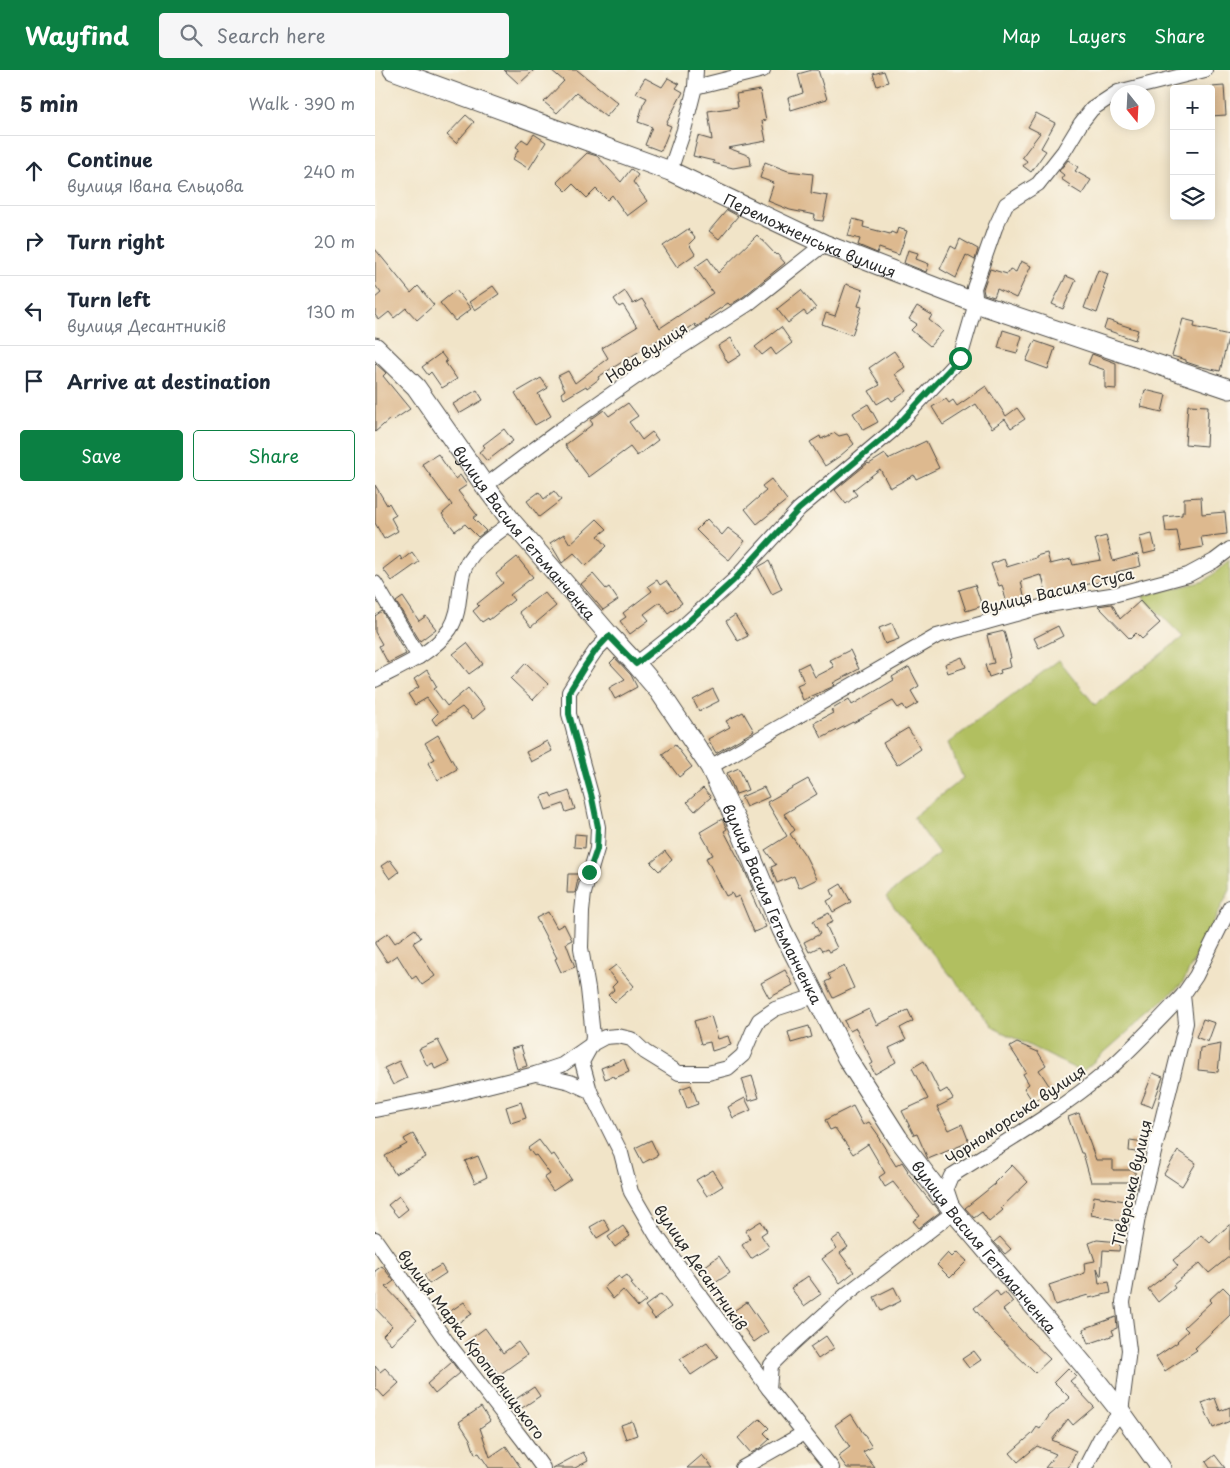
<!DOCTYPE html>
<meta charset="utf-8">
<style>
:root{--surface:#fff;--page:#f6f6f7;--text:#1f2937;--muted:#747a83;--line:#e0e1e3;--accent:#0b8043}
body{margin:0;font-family:"Playpen Sans",sans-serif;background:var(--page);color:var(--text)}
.controls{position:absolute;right:15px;top:15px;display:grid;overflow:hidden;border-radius:5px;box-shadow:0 2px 12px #0003}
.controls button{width:45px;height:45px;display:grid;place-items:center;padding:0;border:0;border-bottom:1px solid var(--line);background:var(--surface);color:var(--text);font:25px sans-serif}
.compass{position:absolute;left:735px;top:15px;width:45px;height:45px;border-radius:50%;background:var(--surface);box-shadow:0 2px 12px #0003;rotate:162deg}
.stop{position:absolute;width:15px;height:15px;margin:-11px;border:4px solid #0b8043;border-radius:50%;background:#fff}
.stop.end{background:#0b8043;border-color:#fff;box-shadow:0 1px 5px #0008}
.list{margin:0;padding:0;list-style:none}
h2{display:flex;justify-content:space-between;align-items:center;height:65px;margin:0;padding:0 20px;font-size:21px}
h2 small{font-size:16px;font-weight:400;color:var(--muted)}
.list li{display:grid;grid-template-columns:32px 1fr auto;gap:15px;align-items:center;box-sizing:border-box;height:70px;padding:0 20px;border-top:1px solid var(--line)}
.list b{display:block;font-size:19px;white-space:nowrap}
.list p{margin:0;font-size:16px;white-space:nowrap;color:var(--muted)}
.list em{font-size:16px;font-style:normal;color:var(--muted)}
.actions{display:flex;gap:10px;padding:15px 20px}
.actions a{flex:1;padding:11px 0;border:1px solid var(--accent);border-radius:5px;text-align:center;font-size:18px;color:var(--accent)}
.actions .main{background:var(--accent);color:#fff}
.icon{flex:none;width:28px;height:28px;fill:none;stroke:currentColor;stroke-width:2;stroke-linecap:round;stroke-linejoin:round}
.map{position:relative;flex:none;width:855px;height:1398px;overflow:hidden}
header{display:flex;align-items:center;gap:30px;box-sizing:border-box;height:70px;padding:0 25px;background:var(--accent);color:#fff}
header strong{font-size:24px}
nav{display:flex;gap:28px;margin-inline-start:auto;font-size:18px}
.search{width:350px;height:45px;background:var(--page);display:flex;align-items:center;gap:12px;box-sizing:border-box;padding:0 18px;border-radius:5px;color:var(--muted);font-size:19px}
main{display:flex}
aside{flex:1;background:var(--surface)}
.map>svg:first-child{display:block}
</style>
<header>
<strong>Wayfind</strong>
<div class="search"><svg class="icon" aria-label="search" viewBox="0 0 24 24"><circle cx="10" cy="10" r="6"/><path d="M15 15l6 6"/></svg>Search here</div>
<nav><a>Map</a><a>Layers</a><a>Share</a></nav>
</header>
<main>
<aside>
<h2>5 min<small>Walk · 390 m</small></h2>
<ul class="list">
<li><svg class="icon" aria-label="ahead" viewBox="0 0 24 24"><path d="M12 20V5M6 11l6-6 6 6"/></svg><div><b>Continue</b><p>вулиця Івана Єльцова</p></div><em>240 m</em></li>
<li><svg class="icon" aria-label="right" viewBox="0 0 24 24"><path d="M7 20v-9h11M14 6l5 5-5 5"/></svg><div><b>Turn right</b></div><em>20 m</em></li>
<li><svg class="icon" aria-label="left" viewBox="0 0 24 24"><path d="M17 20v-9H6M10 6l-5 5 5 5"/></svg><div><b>Turn left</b><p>вулиця Десантників</p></div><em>130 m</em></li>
<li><svg class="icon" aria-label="arrive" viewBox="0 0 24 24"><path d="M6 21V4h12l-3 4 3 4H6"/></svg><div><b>Arrive at destination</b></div></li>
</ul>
<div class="actions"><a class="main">Save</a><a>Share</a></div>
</aside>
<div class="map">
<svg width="855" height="1398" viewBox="0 0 855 1398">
<rect width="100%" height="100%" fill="#fbf7ec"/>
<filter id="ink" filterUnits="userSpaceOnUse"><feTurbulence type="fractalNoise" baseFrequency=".02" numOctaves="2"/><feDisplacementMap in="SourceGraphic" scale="10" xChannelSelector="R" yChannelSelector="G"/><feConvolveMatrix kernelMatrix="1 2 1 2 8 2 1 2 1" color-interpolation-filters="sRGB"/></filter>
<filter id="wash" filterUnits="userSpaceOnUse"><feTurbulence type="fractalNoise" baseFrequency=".0096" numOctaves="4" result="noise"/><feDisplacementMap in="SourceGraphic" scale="20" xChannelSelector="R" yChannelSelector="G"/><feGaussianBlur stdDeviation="1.12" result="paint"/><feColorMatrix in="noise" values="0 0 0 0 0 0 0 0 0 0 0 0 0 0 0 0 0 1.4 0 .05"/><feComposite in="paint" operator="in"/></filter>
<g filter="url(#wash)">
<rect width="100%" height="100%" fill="#f1e4c8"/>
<!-- green -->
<path fill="#b1bf61" stroke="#6e7546" d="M855,490V820L807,914L707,1002L619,958L511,827L564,783L538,747L588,708L573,673L684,590L720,635L808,567L767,526L830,511Z"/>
<g id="blocks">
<!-- building -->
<g fill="#ddb98f">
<path d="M129,0H159L144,14Z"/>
<path d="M176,0H202L243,33L231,47L201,23L182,43L169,32L189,11Z"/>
<path d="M437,0H443L452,29L416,40L413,28L428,23L423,4Z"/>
<path d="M509,1L513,12L502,16L498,4Z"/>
<path d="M270,8L287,17L293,8L304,14L301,18L308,22L291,54L296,56L286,81L270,75L277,57L263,52L268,35L272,28L261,23Z"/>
<path d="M849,16L851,45L836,46V17Z"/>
<path d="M385,20L391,50L387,51L391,71L353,78L375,86L376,95L358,98L338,93L339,91L318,86L323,66L337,70L333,41L363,37L361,24Z"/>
<path d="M661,43L680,53L666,78L671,81L656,102L648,96L652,91L647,87L665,63L653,57Z"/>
<path d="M91,45L99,52L81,73L72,65Z"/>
<path d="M159,64L171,72L154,99L138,89L144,79L141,77L147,69L153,73Z"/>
<path d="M212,83L222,86L246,112L256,99L263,105L258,112L272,131L252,146L237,125L232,130L221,119L212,128L198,114L191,121L182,112Z"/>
<path d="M693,90L703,97L700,101L716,110L707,124L694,116L695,115L686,109L689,105L684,101Z"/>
<path d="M390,92L413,101L438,104L436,123L453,126L448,151L439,150L440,145L415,140L393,131L399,113L385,108Z"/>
<path d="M352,140L363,146L344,169L334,161Z"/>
<path d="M478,149L489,152L488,157L515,164L516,162L521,164L523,158L532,161L524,185L504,178L502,183L483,175L485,169L473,166Z"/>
<path d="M313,159L320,168L314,174L320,184L302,197L288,176Z"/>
<path d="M382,165L401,185L402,184L410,193L368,227L355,235L353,233L334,246L335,248L321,257L320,254L306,264L302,258L223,307L224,309L212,318L211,316L189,329L186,323L190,320L183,306L193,301L200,313L233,288L227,278L262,257L248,235L244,237L239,229L250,221L258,234L267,229L285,258L338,223L320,197L333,188L343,203Z"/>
<path d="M585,169L603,179L600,190L591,185L581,208L565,199L576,176L581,179Z"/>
<path d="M0,179L36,223L43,216L59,235L42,250L31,238L19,248L14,242L4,250L0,245V228L6,223L0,215Z"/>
<path d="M533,180L543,183L541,189L554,194L551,202L529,193Z"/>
<path d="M646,191L656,196L641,228L622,219L619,227L609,224L608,219L615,199L632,204L635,199L641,202Z"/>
<path d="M723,200L733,204L728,219L730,220L722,243L709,238Z"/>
<path d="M691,206L701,210L688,239L677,234Z"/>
<path d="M471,214L488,220L483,236L487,237L477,265L447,254L451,243L460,246Z"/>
<path d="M118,216L124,224L100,240L94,232Z"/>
<path d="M81,220L96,239L80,251L65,233Z"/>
<path d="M426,220L441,238L432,245L429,241L413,253L402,239Z"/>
<path d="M542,236L557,245L554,250L568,261L555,276L536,260L542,254L534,249Z"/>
<path d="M808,249L820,252L819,257L854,265L845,301L823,296L811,292V290L797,286Z"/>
<path d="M732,250L763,260L760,270L729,259Z"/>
<path d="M406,257L417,273L401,285L396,278L387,285L380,277Z"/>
<path d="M628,260L647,266L642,283L623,278Z"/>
<path d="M356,268L366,285L353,293L343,276Z"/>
<path d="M660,271L680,278L673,299L651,291Z"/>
<path d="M519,281L530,297L520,304L532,321L517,331L514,327L502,334L494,321L505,315L494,298Z"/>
<path d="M66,283L72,291L70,292L82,309L67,318L56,302L53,305L47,297Z"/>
<path d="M717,284L741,293V319L730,318V300L713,294Z"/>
<path d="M0,293L11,303L8,306L35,339L17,351L15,349L0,362Z"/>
<path d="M166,308L173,318L163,324L176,346L160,355L140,323Z"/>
<path d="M611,316L631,346L642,338L650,349L636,358L630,349L617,358L601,334L568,355L557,337L571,329L574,333L578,330L582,336Z"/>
<path d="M102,320L108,330L84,344L78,334Z"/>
<path d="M770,320L791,325L787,342L766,337Z"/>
<path d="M253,333L263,346L254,352L267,370L277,362L283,370L262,386L255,377L214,407L190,375L218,354L215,350L229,340L234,346Z"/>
<path d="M493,334L503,352L488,360L478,343Z"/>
<path d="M813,335L833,336L831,376L810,374Z"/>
<path d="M129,359L138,371L112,391L104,382L110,377L108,375Z"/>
<path d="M460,363L464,366L472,364L479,374L465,386L450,396L435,372L445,366L446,369Z"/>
<path d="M551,371L564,398L541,409L539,405L515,418L505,399L478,420L482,425L471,434L460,420L493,393L494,394L510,384L513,389Z"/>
<path d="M63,384L80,409L85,405L92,415L83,421L102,445L98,448L111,461L103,467L90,454L80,461L67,444L77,435L47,394Z"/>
<path d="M396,409L412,430L382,454L370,439L391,421L387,416Z"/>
<path d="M0,415L12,435L14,433L21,445L16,448L23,461L9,469L0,453Z"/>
<path d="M179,421L186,430L164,447L152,431L164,422L169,429Z"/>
<path d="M826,427L827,444L850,442L852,464L826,467L828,477L806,481L802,461L791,462L789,447L807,445V442H809V428Z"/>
<path d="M222,449L232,459L223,466L232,476L211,496L199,483L187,493L175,473L189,464L195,474Z"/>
<path d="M332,449L347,465L353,458L370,471L354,490L336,475L321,460Z"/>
<path d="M777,464L781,481L769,484L765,467Z"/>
<path d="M731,466L738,491L763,484L766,496L741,502L742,508L705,516V517L672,526L667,506H666L665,505L646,511L650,530L632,534L627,515L624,516L616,494L629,489L632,497L661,488V486L672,483L675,494L696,489L698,495L726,490L720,469Z"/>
<path d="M37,482L44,492L17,511L8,499L25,486L27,490Z"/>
<path d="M142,487L158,507L135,525L139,530L114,550L113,548L107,552L98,541L104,536L102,534L128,513L121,504Z"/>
<path d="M394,491L407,519L397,524L383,497Z"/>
<path d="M218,504L231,519L234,517L243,530L228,540L206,514Z"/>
<path d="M282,510L285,515L291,511L307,533L293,543L285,532L269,544L274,550L255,564L245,551L251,547L248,543L277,521L273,516Z"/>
<path d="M600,515L607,536L591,541L584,520Z"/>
<path d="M169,522L181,536L156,557L144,542Z"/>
<path d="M28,527L44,551L51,546L61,559L45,571L21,532Z"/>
<path d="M765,531L785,553L767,569L761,563L755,569L723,536L737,534L745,549Z"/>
<path d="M7,541L31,584L13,593L4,576L7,574L0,562V546Z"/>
<path d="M360,545L373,566L363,571L351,551Z"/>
<path d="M517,553L524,569L510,574L504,558Z"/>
<path d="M683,556L688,566L664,578L659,568Z"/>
<path d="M629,561L636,588L634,589L636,597L625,600L626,603L614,607L610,595L619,593L612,565Z"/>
<path d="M92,573L108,594L94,604L78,584Z"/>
<path d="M475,580L484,599L458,613L460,615L457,617L428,630L422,615L429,612L423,598L433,593L440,607L459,597L455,590Z"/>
<path d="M587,587L591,597L573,603L570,594Z"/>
<path d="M240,588L256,605L262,617L240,629L234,618L250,609L235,593Z"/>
<path d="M151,593L173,614L158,630L136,609Z"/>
<path d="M534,597L544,616L536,621L543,633L531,640L528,635L523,638L518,631L478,653V652L447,668L439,653L458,643L456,640L474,629L477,635L519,610L517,607Z"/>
<path d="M52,600L62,617L59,619L72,636L93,618L110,639L98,649L87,637L61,655L57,649L63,643L52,628L40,635L33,624L44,617L39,609Z"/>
<path d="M338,619L344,631L324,641L318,630Z"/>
<path d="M368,642L379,661L341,683L333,669L355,657L351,651Z"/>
<path d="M533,658L546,679L522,695L508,673Z"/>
<path d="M63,665L82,699L63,710L53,693L60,689L50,673Z"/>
<path d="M172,671L177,681L156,692L151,682Z"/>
<path d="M300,675L317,697L304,707L287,684Z"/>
<path d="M364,698L373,720L361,724L352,703Z"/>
<path d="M433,709L442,724L409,744L420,760L415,764L430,785L442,809L424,818L419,806L402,813L396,797L401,795L390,780L412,766L392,732Z"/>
<path d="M389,717L394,727L371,737L366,727Z"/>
<path d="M328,718L336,727L320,741L312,732Z"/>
<path d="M194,721L200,739L191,742L188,734L171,740L166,727L175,723L177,727Z"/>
<path d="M347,749L352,759L349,761L369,799L378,820L375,821L391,857L379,862L364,826L359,828L357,823L351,826L331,788L338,785L325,762Z"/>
<path d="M200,764L211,765L210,778L199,777Z"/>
<path d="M290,781L297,790L284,801L276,793Z"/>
<path d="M15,790L24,802L15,809L6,796Z"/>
<path d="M193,804H204L200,823H192Z"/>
<path d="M466,814L476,832L458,842L452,831L459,827L456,820Z"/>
<path d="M173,842L182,858L189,854L197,870L191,873L200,897L186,902L180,889L182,888L161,848Z"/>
<path d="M454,843L458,852L451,855L462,878L454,882L452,879L447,881L444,877L434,882L429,872L445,864L438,851Z"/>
<path d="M40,859L46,868L38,873L60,906L47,915L41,906L37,909L22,885L12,892L0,874V872L13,863L20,873Z"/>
<path d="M241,895L259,916L240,932L233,925L239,920L237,917L242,912L233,901Z"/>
<path d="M469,896L479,918L458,928L450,912L456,909L453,904Z"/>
<path d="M410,900L418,915L394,928L386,913Z"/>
<path d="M494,939L502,955L533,940L538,951L525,958L531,970L514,978L521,992L500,1004L495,995L498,993L481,958L475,961L469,951Z"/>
<path d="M336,946L343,969L353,966L356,975L337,981L335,972L326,974L319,951Z"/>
<path d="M828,949L840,953L833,972L821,967Z"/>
<path d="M434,956L437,967L416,973L413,962Z"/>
<path d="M63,970L74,992L60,999L58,993L52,996L44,979Z"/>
<path d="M642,973L663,982L671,995L664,1000L677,1020L658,1032L649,1018L654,1014L648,1004L651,1002L635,977Z"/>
<path d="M846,974L843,1002L823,1000L825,978Z"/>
<path d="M146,976L152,996L142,999L136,979Z"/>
<path d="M249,989L254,1002L240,1008L239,1006L230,1009L226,998Z"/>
<path d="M24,991L32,1008L18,1015L9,998Z"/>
<path d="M549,991L565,1023L572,1019L578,1029L562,1037L574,1060L587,1054L594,1072L553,1089L542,1064L539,1065L527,1041L553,1029L537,998Z"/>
<path d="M778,1003L788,1007L777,1037L766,1033Z"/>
<path d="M377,1006L384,1028L374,1031L367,1009Z"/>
<path d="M316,1015L323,1034L312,1038L305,1019Z"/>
<path d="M370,1028L376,1040L358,1048L353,1037Z"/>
<path d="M146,1032L151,1048L136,1053L131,1037Z"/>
<path d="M478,1036L488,1055L494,1052L504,1066L503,1067L521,1096L527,1092L533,1101L532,1102L558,1135L559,1134L565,1142L544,1158L538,1151L545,1146L518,1112L510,1117L504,1107L510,1103L493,1074L478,1084L460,1058L455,1060L450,1050Z"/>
<path d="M704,1043L721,1090H738V1100H760V1112H716L708,1083H706L693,1047Z"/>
<path d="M38,1064L51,1087L20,1104L10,1086L32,1074L29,1069Z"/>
<path d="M164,1070L176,1086L179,1084L196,1109L178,1121L169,1108L175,1104L161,1085L159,1086L153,1078Z"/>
<path d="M276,1070L283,1085L268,1093L260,1078Z"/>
<path d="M755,1070L769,1072L767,1083L754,1081Z"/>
<path d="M803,1081L821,1093L807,1116L789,1104Z"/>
<path d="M103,1086L112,1107L100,1113L90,1091Z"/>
<path d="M637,1095L653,1112L626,1138L628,1140L614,1152L607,1142L599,1148L590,1138L620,1114L619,1113Z"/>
<path d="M338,1100L348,1116L332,1126L321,1110Z"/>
<path d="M24,1126L33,1139L23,1147L13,1135Z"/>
<path d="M719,1126L750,1131L746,1151L716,1145Z"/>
<path d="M229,1149L235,1160L222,1168L215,1157Z"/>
<path d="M386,1151L392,1161L386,1165L394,1177L376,1189L367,1175L375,1169L370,1161Z"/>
<path d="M855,1154V1186L834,1203L825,1193L798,1215L800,1218L783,1232L773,1219L803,1196L798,1190L816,1176L826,1165L835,1173Z"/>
<path d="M248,1156L255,1166L240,1177L233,1167Z"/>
<path d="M464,1165L473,1177L465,1183L479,1202L465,1213L447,1189L462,1178L456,1171Z"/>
<path d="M625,1167L636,1179L630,1184L619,1172Z"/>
<path d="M722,1170L745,1172L744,1181L728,1180L726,1207L722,1198L724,1214L734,1212L736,1223L714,1228L713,1225L680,1235L674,1215L710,1203L709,1193L720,1191L714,1173Z"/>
<path d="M582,1182L592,1191L575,1208L562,1195L573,1183L577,1187Z"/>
<path d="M344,1186L355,1203L340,1213L329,1197Z"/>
<path d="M66,1195L71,1203L54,1214L49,1205Z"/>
<path d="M7,1196L19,1211L11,1217L42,1250L16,1274L8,1265L17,1256L0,1238V1201Z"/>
<path d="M252,1205L258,1213L256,1214L271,1231L263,1237L248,1220L238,1229L229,1217L244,1206L246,1209Z"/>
<path d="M433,1206L446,1224L429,1236L416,1218Z"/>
<path d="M519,1217L526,1231L506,1241L499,1227Z"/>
<path d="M848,1217L855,1224V1245L820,1278L822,1280L790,1301L781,1287L803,1272L802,1271L813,1261L809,1257L836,1232L834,1230Z"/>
<path d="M621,1220L625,1226L630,1222L638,1232L628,1240L653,1268L675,1289L660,1303L617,1261L599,1238Z"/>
<path d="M286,1224L296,1237L280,1249L270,1236Z"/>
<path d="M89,1232L97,1244L78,1256L71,1244Z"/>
<path d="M372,1232L393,1262L379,1272L357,1242Z"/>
<path d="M741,1247L742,1258L737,1260L739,1265L713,1274L708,1259Z"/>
<path d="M110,1258L128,1283L143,1272L152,1285L124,1305L109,1283L102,1289L90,1273Z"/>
<path d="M451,1266L459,1278L443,1289L435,1277Z"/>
<path d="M332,1272L343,1287L316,1305L305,1289Z"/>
<path d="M599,1281L606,1290L594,1298L587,1289Z"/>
<path d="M77,1292L85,1303L60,1324L52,1314Z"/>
<path d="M0,1296L5,1302L10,1298L24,1313L9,1327L0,1317Z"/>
<path d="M693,1298L701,1306L695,1311L719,1337L698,1355L693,1349L677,1370L701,1381L693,1398H670L681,1384L662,1376L643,1392L635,1383L657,1364L662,1357L665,1359L674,1346L695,1328L679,1312Z"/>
<path d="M159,1317L165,1326L147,1338L141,1329Z"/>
<path d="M840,1328L845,1341L855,1337V1351L838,1358L827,1333Z"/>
<path d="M106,1337L115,1351L105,1358L115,1387L131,1376L146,1398H114L104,1383L100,1384L95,1369L84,1352Z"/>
<path d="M476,1344L497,1377L488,1382L500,1398H472L463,1386L475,1377L460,1355Z"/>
<path d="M385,1349L394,1358L389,1363L395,1369L385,1378L376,1383L363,1368Z"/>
<path d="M257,1351L262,1365L251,1369L246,1355Z"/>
<path d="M208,1382L213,1391L200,1398H178Z"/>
<path d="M327,1385L338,1398H312Z"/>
<path d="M840,1385L850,1398H835L831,1392Z"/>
</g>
</g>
</g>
<g filter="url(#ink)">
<use href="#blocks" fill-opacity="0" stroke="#494743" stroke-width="1"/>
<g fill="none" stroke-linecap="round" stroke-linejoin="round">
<defs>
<g id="street">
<path d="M320,17L321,0"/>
<path d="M295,101L309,60L320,17L388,0"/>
<path d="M110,416L185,360L275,297L373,234L449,174"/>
<path d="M0,513L44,587"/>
<path d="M235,566L221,580L210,596L194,622V644L217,728L223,757L222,779L209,823L207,842L206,878L213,919L218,966L217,974L207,992L215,1021L246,1083L256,1122L281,1165L394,1319L457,1398"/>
<path d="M261,594L303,561L359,510L424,439L517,361L585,288L601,233L599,218L620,158L631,134L663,114L689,81L706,53L717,39L743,22L830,0"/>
<path d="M0,610C27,596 57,584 75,559C86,542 83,522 88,503C94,480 119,466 137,452"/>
<path d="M335,697L562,566L673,535L742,524L813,505L839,491L855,479"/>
<path d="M161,1004L195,1012L215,1021"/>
<path d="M0,1040L72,1026L160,1004L187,995L217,974L230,967L243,966L256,969L270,982L304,1003H333L353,998L368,985L378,961L384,950L400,939L440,926"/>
<path d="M0,1169L72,1272L148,1370L168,1398"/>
<path d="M394,1319L396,1295L417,1274L473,1223L579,1142L571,1118L576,1106C628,1073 685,1041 732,1001C759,977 783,951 808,925"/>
<path d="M367,1398L429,1363"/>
<path d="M710,1398L727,1365L746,1342L754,1280L748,1232L763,1147L811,953L808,925L821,906L855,837"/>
</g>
<g id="secondary">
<path id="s1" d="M18,0L295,101L449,174L601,233L855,319"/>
<path id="s2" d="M0,277L41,317L110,416L137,452L235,566L261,594L284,621L335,697L363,755L407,860L472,988L523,1068L579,1142L708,1294L746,1342L786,1398"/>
</g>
</defs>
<!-- street casing -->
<use href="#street" stroke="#494743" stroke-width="16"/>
<!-- secondary casing -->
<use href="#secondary" stroke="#494743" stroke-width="21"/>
<!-- street -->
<use href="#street" stroke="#fff" stroke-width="14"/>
<!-- secondary -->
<use href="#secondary" stroke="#fff" stroke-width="19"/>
</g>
</g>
<g fill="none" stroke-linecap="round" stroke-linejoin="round" filter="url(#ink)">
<!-- route -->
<path stroke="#0b8043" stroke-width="6" d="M214,802L222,779L223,757L217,728L194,644V622L210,596L221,580L234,566L261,594L303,561L359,510L424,439L517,361L585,288"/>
</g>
<g text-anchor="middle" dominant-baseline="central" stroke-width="4" stroke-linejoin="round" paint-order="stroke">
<!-- street labels -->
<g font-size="15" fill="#2b2b2b" stroke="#fbf7ec">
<text stroke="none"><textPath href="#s1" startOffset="449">Переможненська вулиця</textPath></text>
<text transform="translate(271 282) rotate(-34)">Нова вулиця</text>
<text stroke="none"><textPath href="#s2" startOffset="239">вулиця Василя Гетьманченка</textPath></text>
<text transform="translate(682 520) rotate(-13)">вулиця Василя Стуса</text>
<text stroke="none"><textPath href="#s2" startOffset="689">вулиця Василя Гетьманченка</textPath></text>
<text transform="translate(640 1044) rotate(-34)">Чорноморська вулиця</text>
<text transform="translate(756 1113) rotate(-77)">Тіверська вулиця</text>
<text stroke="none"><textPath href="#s2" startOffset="1094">вулиця Василя Гетьманченка</textPath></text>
<text transform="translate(326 1197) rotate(55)">вулиця Десантників</text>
<text transform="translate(97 1274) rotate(53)">вулиця Марка Кропивницького</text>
</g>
</g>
</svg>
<div class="controls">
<button>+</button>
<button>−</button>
<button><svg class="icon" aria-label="layers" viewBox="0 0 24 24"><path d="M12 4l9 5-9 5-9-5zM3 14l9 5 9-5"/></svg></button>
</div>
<svg class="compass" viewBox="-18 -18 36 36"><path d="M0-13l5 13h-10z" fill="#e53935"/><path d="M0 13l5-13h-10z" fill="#747a83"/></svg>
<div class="stop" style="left:585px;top:288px"></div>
<div class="stop end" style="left:214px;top:802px"></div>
</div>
</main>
